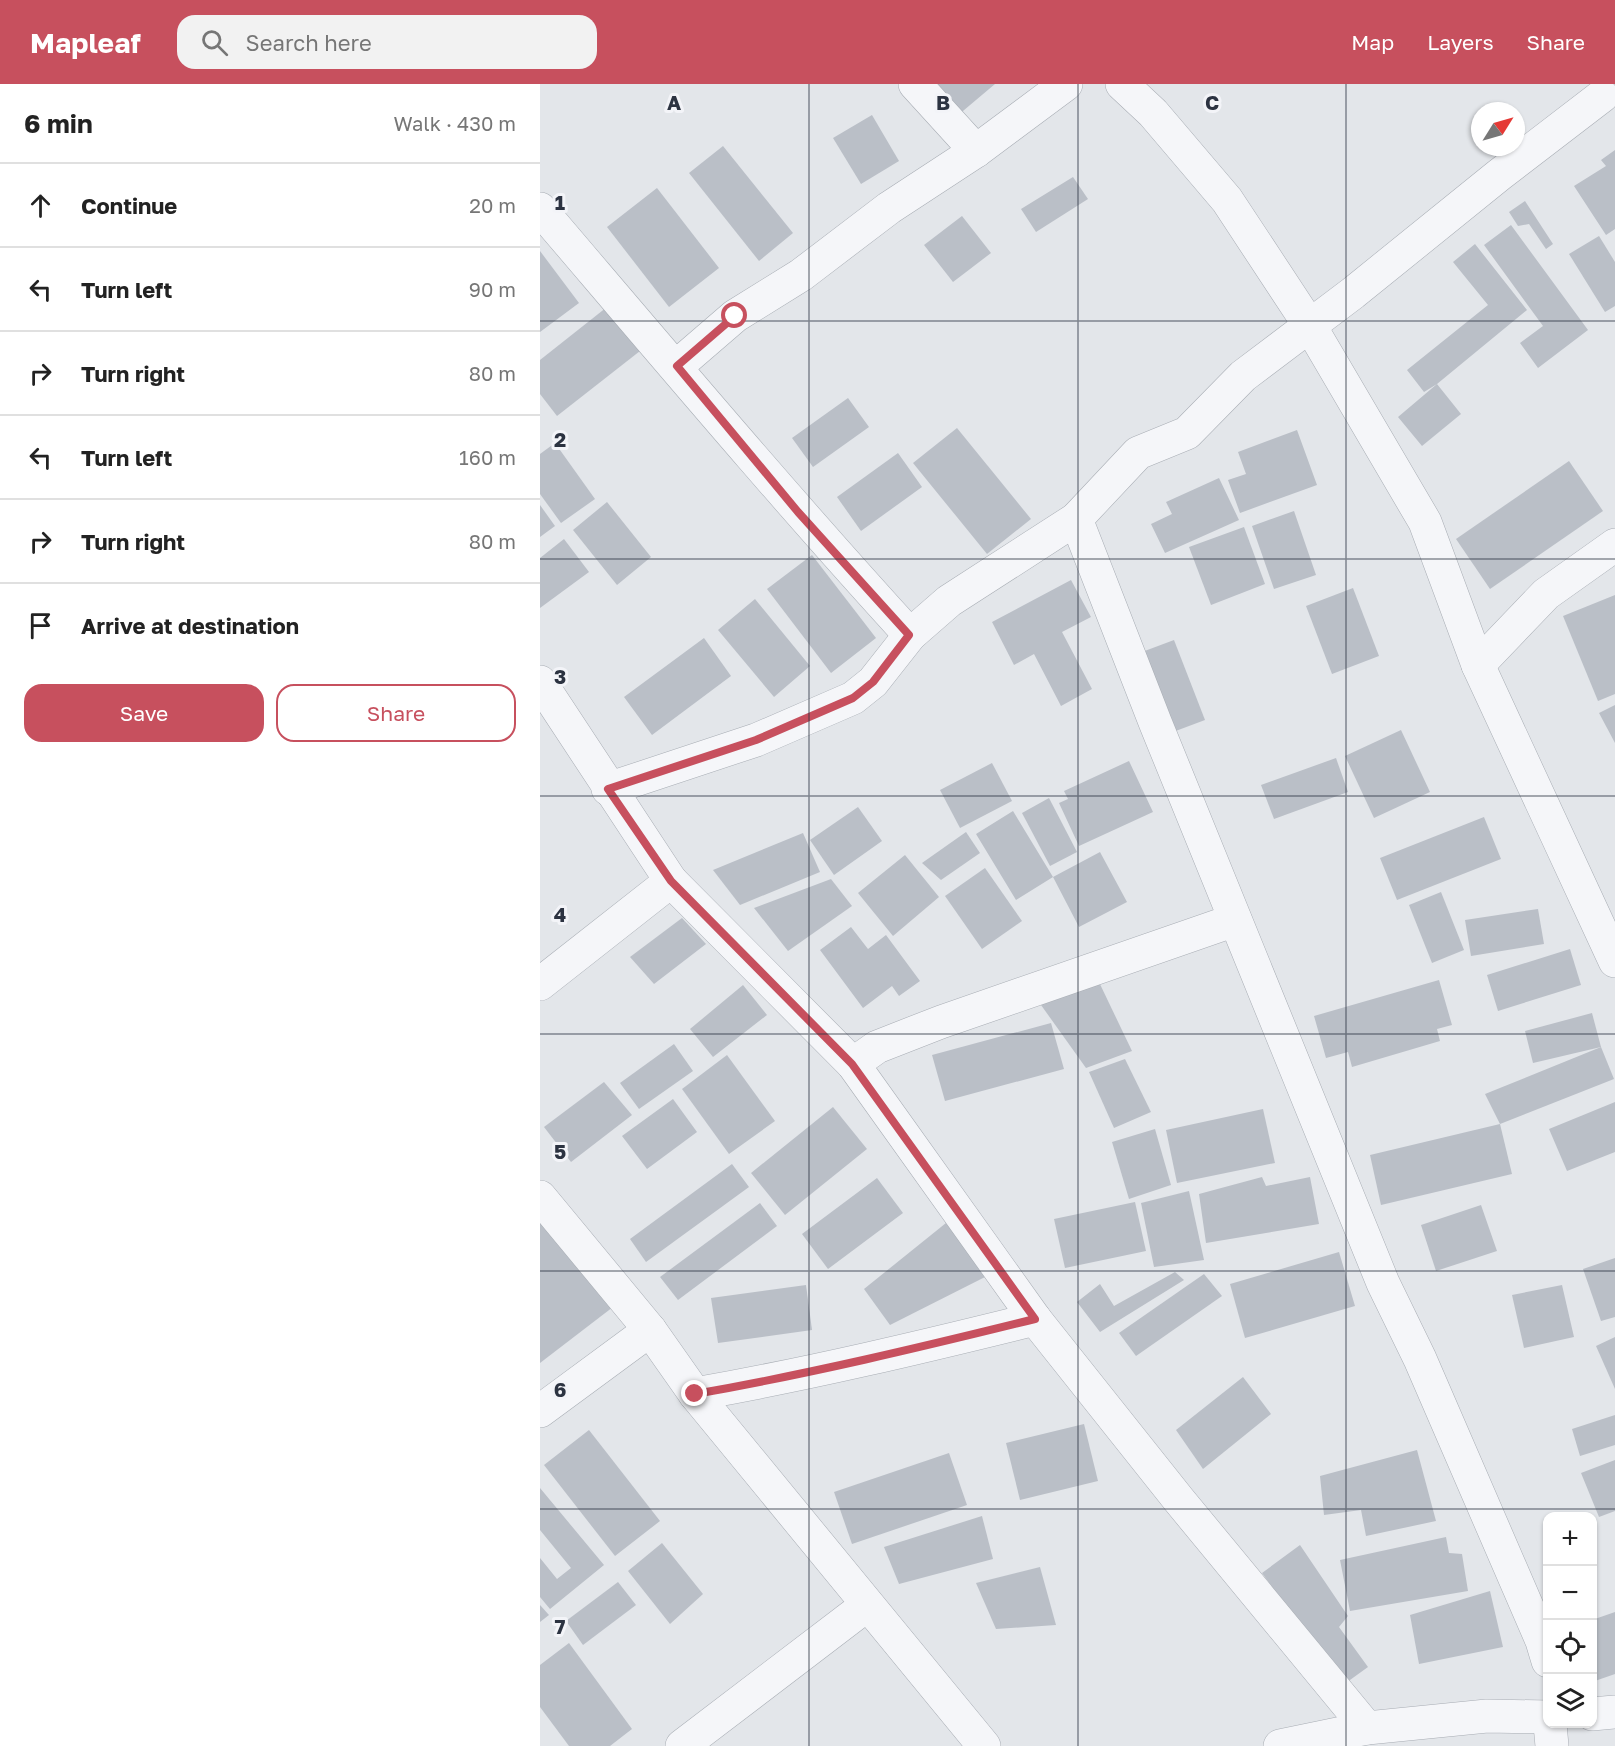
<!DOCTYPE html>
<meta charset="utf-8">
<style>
:root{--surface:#fff;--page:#f2f2f2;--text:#222;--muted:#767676;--line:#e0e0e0;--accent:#c7505e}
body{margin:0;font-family:"Golos Text",sans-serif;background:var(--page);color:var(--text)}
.controls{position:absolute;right:18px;bottom:18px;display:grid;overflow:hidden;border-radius:12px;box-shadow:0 2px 4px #0004}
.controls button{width:54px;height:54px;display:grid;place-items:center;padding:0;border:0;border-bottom:2px solid var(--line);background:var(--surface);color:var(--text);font:30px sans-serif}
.compass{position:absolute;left:931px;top:18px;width:54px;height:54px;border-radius:50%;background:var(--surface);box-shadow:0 2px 4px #0004;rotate:53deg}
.stop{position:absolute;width:18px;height:18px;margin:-14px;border:4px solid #c7505e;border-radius:50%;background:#fff}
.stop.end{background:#c7505e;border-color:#fff;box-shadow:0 2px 6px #0008}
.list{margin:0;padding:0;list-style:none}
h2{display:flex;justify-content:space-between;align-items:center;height:78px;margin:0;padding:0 24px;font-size:26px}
h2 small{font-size:20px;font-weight:400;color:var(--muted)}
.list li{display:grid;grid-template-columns:39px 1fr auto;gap:18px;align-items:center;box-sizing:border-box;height:84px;padding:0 24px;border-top:2px solid var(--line)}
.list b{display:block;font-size:22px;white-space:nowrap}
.list em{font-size:20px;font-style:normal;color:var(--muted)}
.actions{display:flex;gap:12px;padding:18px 24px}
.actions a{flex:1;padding:14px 0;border:2px solid var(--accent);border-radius:18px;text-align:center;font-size:21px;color:var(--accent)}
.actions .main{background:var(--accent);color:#fff}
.icon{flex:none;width:33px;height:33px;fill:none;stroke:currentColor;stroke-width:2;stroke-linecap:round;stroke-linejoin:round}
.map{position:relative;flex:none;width:1075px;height:1662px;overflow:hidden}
header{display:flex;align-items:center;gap:36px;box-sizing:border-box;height:84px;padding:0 30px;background:var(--accent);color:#fff}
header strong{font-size:28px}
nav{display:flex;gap:33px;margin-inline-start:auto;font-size:21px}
.search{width:420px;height:54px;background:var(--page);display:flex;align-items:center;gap:15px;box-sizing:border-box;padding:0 21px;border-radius:18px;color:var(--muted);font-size:22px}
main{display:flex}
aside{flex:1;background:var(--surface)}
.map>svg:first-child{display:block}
</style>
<header>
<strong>Mapleaf</strong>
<div class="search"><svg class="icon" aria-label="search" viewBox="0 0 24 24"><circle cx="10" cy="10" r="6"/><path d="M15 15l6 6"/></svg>Search here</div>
<nav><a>Map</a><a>Layers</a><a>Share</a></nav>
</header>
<main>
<aside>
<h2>6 min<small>Walk · 430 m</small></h2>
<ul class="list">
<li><svg class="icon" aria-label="ahead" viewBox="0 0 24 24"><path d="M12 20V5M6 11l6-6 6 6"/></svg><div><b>Continue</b></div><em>20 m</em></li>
<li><svg class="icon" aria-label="left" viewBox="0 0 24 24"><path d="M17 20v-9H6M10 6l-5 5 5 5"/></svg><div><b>Turn left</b></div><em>90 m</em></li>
<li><svg class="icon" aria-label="right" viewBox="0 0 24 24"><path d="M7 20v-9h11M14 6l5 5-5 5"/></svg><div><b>Turn right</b></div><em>80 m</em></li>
<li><svg class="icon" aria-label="left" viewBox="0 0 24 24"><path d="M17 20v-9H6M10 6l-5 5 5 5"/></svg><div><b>Turn left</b></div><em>160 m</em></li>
<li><svg class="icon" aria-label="right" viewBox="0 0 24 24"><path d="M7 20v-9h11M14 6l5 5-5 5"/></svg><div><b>Turn right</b></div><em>80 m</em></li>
<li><svg class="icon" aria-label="arrive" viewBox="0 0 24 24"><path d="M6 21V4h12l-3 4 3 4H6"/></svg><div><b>Arrive at destination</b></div></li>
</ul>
<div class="actions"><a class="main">Save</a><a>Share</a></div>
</aside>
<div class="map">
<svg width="1075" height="1662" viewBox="0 0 1075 1662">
<rect width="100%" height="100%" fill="#e3e6ea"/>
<!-- building -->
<g fill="#babfc7">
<path d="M390,0H455L417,32Z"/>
<path d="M332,31L359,77L321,100L293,54Z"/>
<path d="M183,62L253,149L219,177L149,89Z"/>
<path d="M1075,66V145L1066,151L1034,102L1066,82L1061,76Z"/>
<path d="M533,93L548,115L496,148L481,125Z"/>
<path d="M117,104L179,184L129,223L67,143Z"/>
<path d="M985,117L1013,160L1006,165L989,140L978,142L969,128Z"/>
<path d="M422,132L451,169L413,198L384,161Z"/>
<path d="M971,141L1048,246L998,284L980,259L1003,242L944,161Z"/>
<path d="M1059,152L1075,178V222L1065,228L1029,170Z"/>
<path d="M935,160L987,226L897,300L921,330L882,362L858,333L897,300L884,308L867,286L948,221L913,178Z"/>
<path d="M0,167L39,219L0,248Z"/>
<path d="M67,223L100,267L17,332L0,310V276Z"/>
<path d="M308,314L329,343L273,383L252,354Z"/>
<path d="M417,344L491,435L447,470L373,379Z"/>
<path d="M757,346L777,401L700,429L688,396L706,390L698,368Z"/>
<path d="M15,359L55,415L21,439L0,410V370Z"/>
<path d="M358,369L382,403L321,447L297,413Z"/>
<path d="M1029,377L1063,427L950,505L916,455Z"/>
<path d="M679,394L699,436L625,469L611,440L632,430L626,418Z"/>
<path d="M67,418L111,473L77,501L33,446Z"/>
<path d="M0,421L15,442L0,453Z"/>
<path d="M754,427L776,491L734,505L712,442Z"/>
<path d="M704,443L725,500L671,521L649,463Z"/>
<path d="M24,455L49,488L0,524V474Z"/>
<path d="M272,471L336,554L291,589L227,505Z"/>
<path d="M531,496L551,533L522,548L552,605L521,622L494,570L474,581L452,538Z"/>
<path d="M813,504L839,572L792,590L766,522Z"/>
<path d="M1075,511V610L1058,617L1023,532Z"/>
<path d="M215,515L270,582L234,613L178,546Z"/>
<path d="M164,554L191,592L112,651L84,613Z"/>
<path d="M634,556L665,636L633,648L602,568Z"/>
<path d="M1075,621V659L1059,629Z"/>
<path d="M861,646L890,708L834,734L805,672Z"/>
<path d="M796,674L808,708L734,735L721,701Z"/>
<path d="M589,677L613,728L539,762L519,719L528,715L524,707Z"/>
<path d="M452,679L472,717L420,744L400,706Z"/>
<path d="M509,714L537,768L510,782L482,729Z"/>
<path d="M318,723L342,757L294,791L270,756Z"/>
<path d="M473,727L513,793L560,768L587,818L539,843L513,793L476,816L436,750Z"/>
<path d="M944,733L961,775L857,816L840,774Z"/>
<path d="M426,748L440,769L401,796L382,779Z"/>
<path d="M263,749L280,788L200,821L173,786Z"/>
<path d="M365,771L399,813L353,852L318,809Z"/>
<path d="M445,784L482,837L442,865L405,812Z"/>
<path d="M291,795L312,822L248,867L214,824Z"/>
<path d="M901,808L924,866L892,879L869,821Z"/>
<path d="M998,825L1004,860L931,872L925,836Z"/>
<path d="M142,834L166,860L114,900L90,873Z"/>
<path d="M311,843L328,865L346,851L380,897L359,912L352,902L323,924L280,866Z"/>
<path d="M1030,865L1041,901L958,927L947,891Z"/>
<path d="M558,896L592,967L546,984L501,921Z"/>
<path d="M899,896L912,941L897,945L900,957L812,983L808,968L786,974L774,932Z"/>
<path d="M203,901L227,931L173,973L150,945Z"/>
<path d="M1052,929L1061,963L993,979L985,947Z"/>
<path d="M511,939L524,985L405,1017L392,971Z"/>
<path d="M134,960L153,987L99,1025L80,999Z"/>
<path d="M1061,963L1074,995L960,1040L945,1010Z"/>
<path d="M187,971L235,1037L189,1070L142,1005Z"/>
<path d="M585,975L611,1028L574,1044L549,988Z"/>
<path d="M64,998L92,1031L31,1078L4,1043Z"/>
<path d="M133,1015L157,1048L107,1085L82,1052Z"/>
<path d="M1075,1018V1068L1027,1087L1009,1045Z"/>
<path d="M293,1023L327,1065L245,1131L211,1089Z"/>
<path d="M723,1025L735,1079L637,1099L626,1046Z"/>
<path d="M960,1040L972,1090L841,1121L830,1071Z"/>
<path d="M615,1045L631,1101L589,1115L572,1058Z"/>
<path d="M192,1080L209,1103L106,1178L90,1155Z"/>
<path d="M722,1093L726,1102L770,1093L779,1140L666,1159L659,1110Z"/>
<path d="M337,1094L363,1129L288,1185L262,1150Z"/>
<path d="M649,1107L664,1176L614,1183L601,1119Z"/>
<path d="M595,1118L606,1167L525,1184L514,1135Z"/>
<path d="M220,1119L237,1142L138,1216L120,1193Z"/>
<path d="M941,1121L957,1167L896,1187L881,1141Z"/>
<path d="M0,1138L73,1223L0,1279Z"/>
<path d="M406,1139L447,1192L350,1241L324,1205Z"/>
<path d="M799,1168L815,1222L705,1254L690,1200Z"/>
<path d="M1075,1174V1233L1061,1237L1043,1185Z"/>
<path d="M635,1188L644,1196L560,1248L537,1218L560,1200L574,1222Z"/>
<path d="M664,1190L682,1212L596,1272L579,1249Z"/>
<path d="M266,1201L272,1246L178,1259L171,1214Z"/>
<path d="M1022,1201L1034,1253L984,1264L972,1211Z"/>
<path d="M1075,1253V1305L1056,1262Z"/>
<path d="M703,1293L731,1330L663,1385L636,1346Z"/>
<path d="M1075,1331V1361L1040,1372L1032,1345Z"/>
<path d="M544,1340L558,1397L480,1416L466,1359Z"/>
<path d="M49,1346L120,1437L75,1472L4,1381Z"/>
<path d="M877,1366L896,1437L826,1452L821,1426L784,1431L780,1392Z"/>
<path d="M409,1369L427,1421L312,1460L294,1408Z"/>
<path d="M1075,1376V1427L1059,1433L1041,1389Z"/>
<path d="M0,1404L64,1481L10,1525L0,1513V1474L17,1495L31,1484L0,1446Z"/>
<path d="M442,1432L453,1475L359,1500L344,1463Z"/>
<path d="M906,1453L909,1469L922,1470L928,1507L810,1527L800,1476Z"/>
<path d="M122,1459L163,1510L130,1540L88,1487Z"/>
<path d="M760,1461L808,1532L799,1543L828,1583L803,1601L722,1489Z"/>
<path d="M500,1483L516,1541L456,1545L436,1499Z"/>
<path d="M78,1498L96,1521L43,1561L26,1537Z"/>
<path d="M950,1507L963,1563L879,1580L870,1531Z"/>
<path d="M0,1521L9,1531L0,1538Z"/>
<path d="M1075,1528V1590L1052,1598V1536Z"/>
<path d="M29,1559L92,1645L70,1662H29L0,1623V1581Z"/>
</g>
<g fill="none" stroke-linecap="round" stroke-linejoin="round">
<defs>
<g id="minor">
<path d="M375,0L436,67"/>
<path d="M582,0L613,29L687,116L770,242L885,438L938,581L1075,877"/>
<path d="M0,125C122,268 243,412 370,551"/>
<path d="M137,282L195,232L261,191L349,124L436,67L526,0"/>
<path d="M536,435L615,638L843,1199L880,1275L1002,1557L1008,1577"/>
<path d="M938,581L1006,510L1075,461"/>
<path d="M0,598L131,797L313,980L495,1235L639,1416L827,1644"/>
<path d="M68,705L216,656L313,614L333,598L370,551L409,517L536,435L598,369L647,349L703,292L813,209L959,91L1062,12"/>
<path d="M0,900L131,797"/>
<path d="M313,980L337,963L401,938L695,836"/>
<path d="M0,1113L110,1246L155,1310L444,1662"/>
<path d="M155,1310C269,1290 382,1263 495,1235"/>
<path d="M0,1327L110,1246"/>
<path d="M1052,1630L1075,1628"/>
<path d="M1010,1640L1012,1662"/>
<path d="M142,1662L327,1521"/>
<path d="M740,1662L827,1644L947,1632L1008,1633"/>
</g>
</defs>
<!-- minor casing -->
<use href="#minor" stroke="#a8adb4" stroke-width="34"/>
<!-- minor -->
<use href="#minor" stroke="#f5f6f9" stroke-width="33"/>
</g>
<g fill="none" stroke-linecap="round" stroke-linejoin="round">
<!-- route -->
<path stroke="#c7505e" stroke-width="8" d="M155,1310C269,1290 382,1263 495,1235L312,980L131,797L68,705L216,656L313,614L333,598L369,551L258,428L137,282L195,232"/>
</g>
<!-- grid -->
<path fill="none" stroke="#2c3341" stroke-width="1.5" stroke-opacity="0.55" d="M269,0V1662M538,0V1662M806,0V1662M0,237H1075M0,475H1075M0,712H1075M0,950H1075M0,1187H1075M0,1425H1075"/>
<g font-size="20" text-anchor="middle" font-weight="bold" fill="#2c3341" stroke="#f3f4f8" stroke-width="6" stroke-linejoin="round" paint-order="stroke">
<text x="134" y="26">A</text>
<text x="403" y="26">B</text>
<text x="672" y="26">C</text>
<text x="20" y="126">1</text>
<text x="20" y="363">2</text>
<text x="20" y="600">3</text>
<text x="20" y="838">4</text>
<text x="20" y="1075">5</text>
<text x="20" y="1313">6</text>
<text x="20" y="1550">7</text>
</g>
</svg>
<div class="controls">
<button>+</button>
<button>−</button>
<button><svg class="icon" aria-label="locate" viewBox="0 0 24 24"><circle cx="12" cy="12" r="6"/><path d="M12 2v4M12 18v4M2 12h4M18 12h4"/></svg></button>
<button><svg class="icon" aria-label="layers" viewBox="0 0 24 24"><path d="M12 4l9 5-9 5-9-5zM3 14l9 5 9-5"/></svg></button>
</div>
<svg class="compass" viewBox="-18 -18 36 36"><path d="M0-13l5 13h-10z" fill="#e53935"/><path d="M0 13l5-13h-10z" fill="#767676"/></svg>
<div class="stop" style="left:195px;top:232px"></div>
<div class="stop end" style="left:155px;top:1310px"></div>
</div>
</main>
